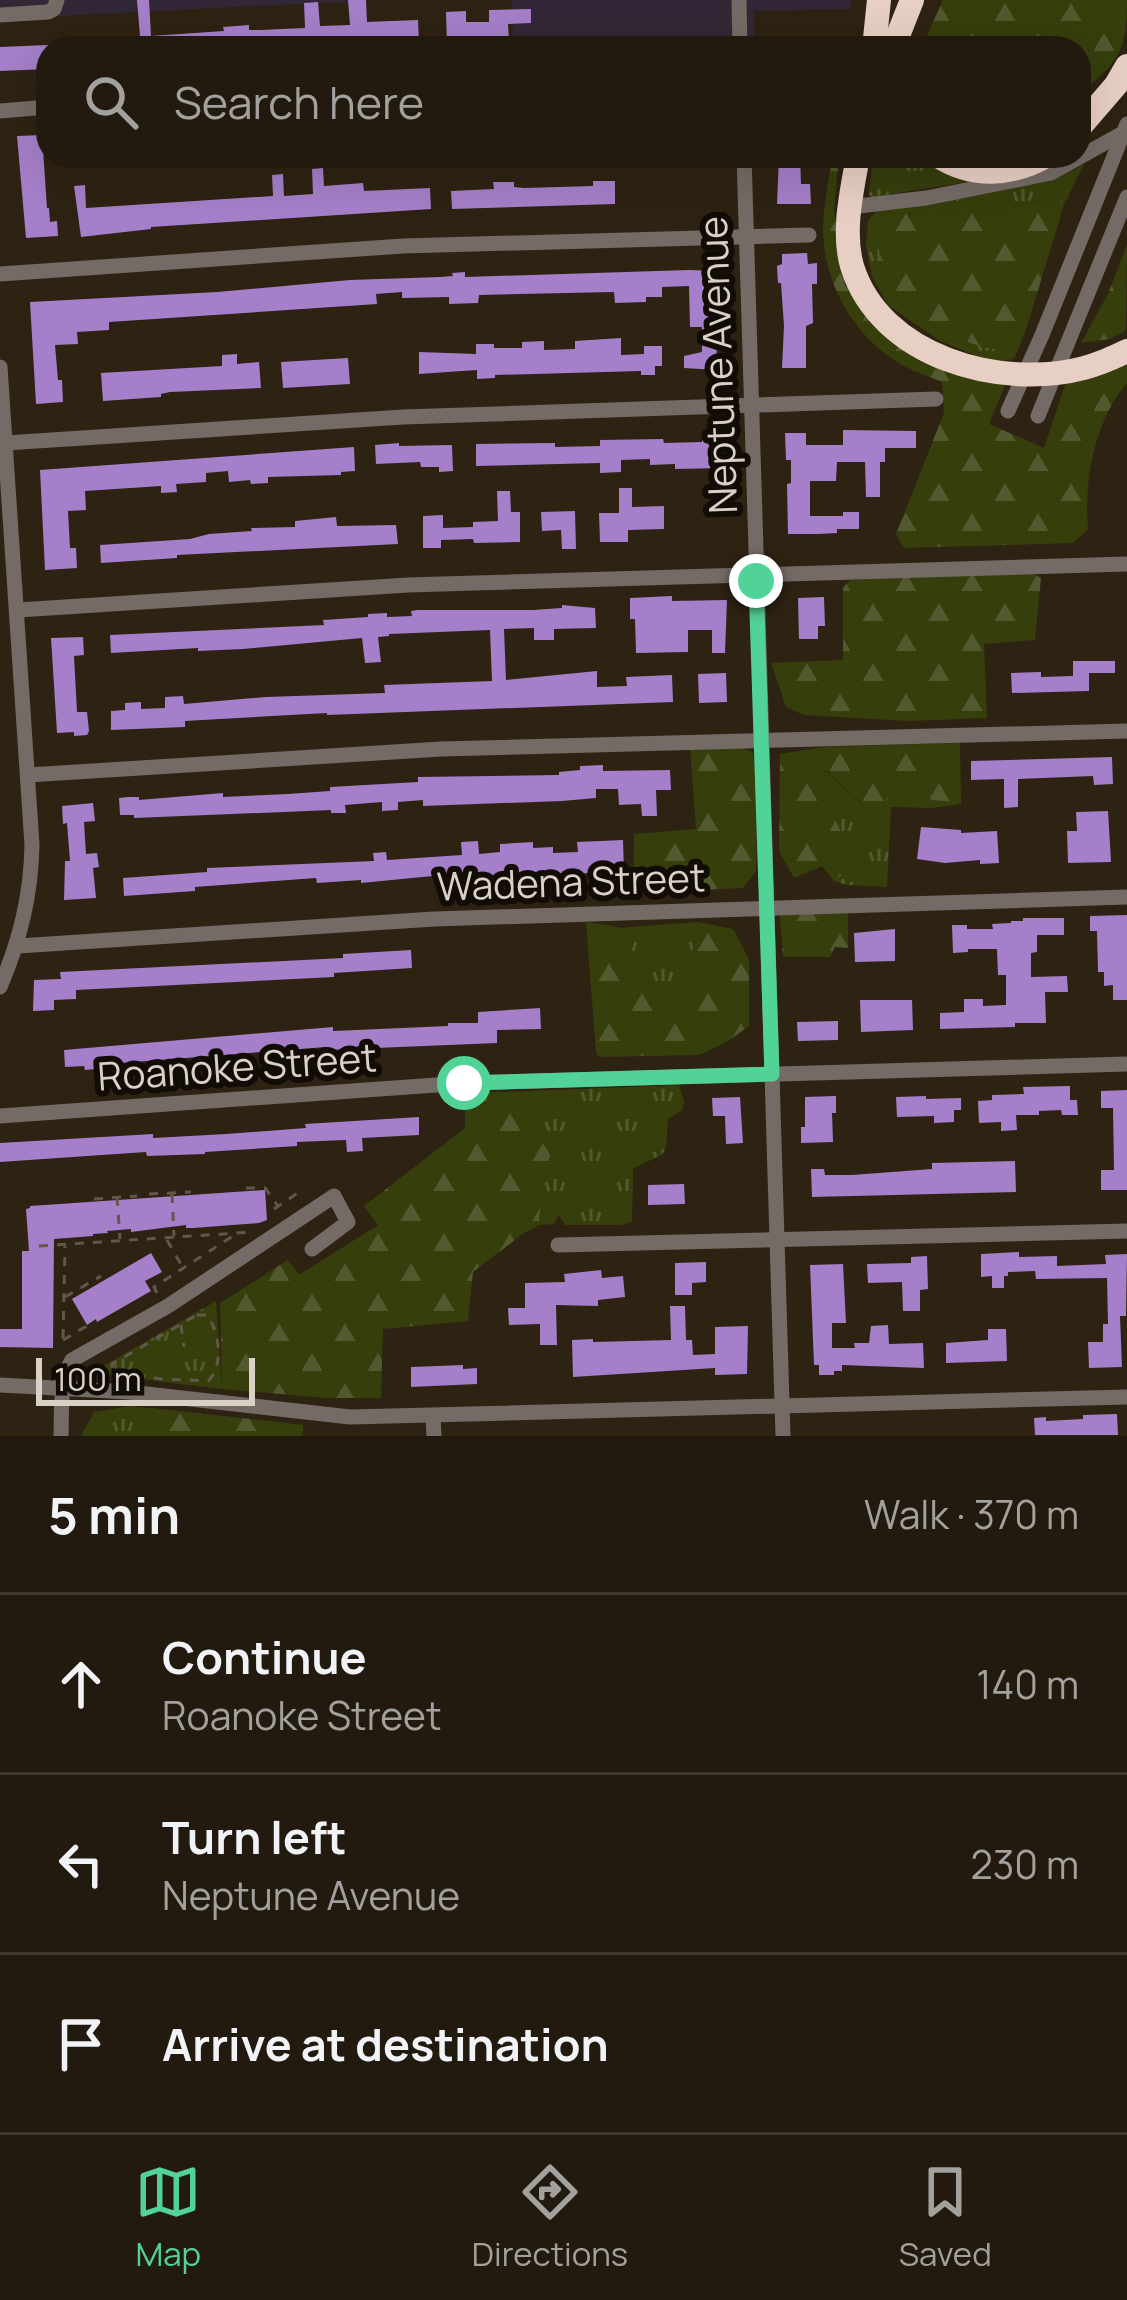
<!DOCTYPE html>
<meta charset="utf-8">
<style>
:root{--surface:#221a0e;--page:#2a2317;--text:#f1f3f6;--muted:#a2a19e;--line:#3f382e;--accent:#51d398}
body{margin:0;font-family:Manrope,sans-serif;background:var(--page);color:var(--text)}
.scale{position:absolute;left:36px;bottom:30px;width:219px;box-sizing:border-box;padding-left:12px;border:6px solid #d9d0c6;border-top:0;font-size:33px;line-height:42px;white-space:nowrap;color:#d9d0c6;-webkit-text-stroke:9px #120c06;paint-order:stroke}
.stop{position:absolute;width:36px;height:36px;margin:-27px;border:9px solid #51d398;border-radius:50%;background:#fff}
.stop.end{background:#51d398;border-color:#fff;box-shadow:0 3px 12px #0008}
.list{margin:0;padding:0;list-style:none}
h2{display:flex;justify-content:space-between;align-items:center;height:156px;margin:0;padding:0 48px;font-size:51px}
h2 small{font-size:39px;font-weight:400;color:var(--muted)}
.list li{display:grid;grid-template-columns:78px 1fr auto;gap:36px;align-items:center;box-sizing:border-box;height:180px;padding:0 48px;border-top:3px solid var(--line)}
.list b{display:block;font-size:45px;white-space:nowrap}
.list p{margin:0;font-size:39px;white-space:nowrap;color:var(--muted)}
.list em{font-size:39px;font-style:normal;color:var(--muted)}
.icon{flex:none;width:66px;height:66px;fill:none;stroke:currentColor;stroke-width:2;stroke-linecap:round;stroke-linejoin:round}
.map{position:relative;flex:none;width:1127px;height:1436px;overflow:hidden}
.search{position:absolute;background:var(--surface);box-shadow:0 12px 48px #0002;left:36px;right:36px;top:36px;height:132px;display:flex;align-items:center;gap:30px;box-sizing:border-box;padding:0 42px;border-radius:36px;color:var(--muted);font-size:45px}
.sheet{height:696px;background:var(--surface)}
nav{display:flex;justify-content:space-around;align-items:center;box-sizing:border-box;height:168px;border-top:3px solid var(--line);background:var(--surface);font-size:33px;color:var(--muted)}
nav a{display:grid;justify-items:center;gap:6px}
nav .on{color:var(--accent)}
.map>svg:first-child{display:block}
</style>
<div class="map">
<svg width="1127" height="1436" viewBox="0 0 1127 1436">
<defs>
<pattern id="grass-tufts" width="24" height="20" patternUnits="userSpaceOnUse" patternTransform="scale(3)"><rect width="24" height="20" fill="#363e0c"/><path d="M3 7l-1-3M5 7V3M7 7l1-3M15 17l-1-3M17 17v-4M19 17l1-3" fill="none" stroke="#52592e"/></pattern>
<pattern id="forest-firs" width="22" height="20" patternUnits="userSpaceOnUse" patternTransform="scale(3)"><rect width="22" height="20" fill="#363e0c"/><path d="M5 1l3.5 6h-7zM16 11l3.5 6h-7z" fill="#52592e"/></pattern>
</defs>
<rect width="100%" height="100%" fill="#2e2212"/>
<!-- commercial -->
<g fill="#322736">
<path d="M0,0H376L0,19Z"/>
<path d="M512,0H850L851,9L754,11V48H513Z"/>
</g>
<!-- grass -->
<g fill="url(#grass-tufts)">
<path d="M873,156H930L938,163L1070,156L1035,171L872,197L869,195Z"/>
<path d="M1084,164L1064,205L1060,196L995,211L897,214L1012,350L1025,333L1014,359L995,363L940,341L888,305L872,277L866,245L868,220L878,210L1059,177Z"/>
<path d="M824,770L878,819L887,797L902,781L927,799L961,804L931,808L891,807L887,887L846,885L834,881L846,871L815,776Z"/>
<path d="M698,922L687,978L660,1017L630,971V941L618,928Z"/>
<path d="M679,1085L684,1102L682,1110L668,1119C665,1164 669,1149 633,1169L632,1222L621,1225H565L559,1215L554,1224L539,1225L541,1196L552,1147L530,1091Z"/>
<path d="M216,1301L222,1389L91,1373Z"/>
<path d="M130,1406L303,1425L302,1436H81L94,1412Z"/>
</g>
<!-- forest -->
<g fill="url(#forest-firs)">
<path d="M943,0H1127C1127,50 1119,64 1079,93V48H926L925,40Z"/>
<path d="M832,156H839L834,210L845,285L876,328L1008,378L989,424L1044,448L1067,379L1127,363V383C1094,422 1084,480 1088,529L1073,543L904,548L896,534L944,413L942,382C928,376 912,371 899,363C854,336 824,284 823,231C823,206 829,180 832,156Z"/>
<path d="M1061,196L1064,205L1025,333L1013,350C969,351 934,327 902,299C898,294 891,291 888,286C880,274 876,233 879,220L896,214L995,211Z"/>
<path d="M1127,245L1126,330L1110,339L1081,343L1108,294Z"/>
<path d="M1031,572L1041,578L1035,640L984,644L987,718L908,721L804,715L786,707L771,663L843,660V588L850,580Z"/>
<path d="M960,743L961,804L927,799L902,781L887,797L879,820L825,770L815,776L844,839L847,871L834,881L822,866L794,878L779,851L780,754L824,747Z"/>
<path d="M690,748H741L753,752L757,786L756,871L743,888L633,893L634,834L696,829Z"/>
<path d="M785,912L848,913V948L835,947L830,957H783L780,917Z"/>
<path d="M586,922L618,927L630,941V971L660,1016L687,978L698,922L733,929L749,959V1026L727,1042L699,1055L600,1057L596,1053Z"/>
<path d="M530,1091L552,1147L541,1196L539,1225L524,1233L473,1272L468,1321L383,1329L381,1398H327L222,1389L220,1303L288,1260L299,1275L378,1225L364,1206L465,1128V1093Z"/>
<path d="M151,1408L303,1425L302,1436H156Z"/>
</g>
<!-- building -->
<g fill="#a57fc9">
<path d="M137,0H149L151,36L224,31L223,27L249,25V30H260L305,28L304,3L318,2L320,26L350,25L348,0H366L367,22L418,20L419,43L366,48H141Z"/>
<path d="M531,9V23L508,24L509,41L447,44L446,12L466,11V22H489V10Z"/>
<path d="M48,45V69L0,71V47Z"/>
<path d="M42,135L47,208H49L50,222L57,221L58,236L26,238L17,136Z"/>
<path d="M779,156H800L801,184H810L811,204H777Z"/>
<path d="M323,168L324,186L363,183L364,191L430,188L431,209L151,227V229L81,237L74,186L85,185L86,208L273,196L272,175L283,174L284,196L313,194L312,169Z"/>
<path d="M593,181H615V204L452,209L451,191L494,189L493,182H514V187L524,188L593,186Z"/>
<path d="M807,253L808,264L817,263V284H812L813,323L806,326V368H782L784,326L781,283H778L777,266L782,264V254Z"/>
<path d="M689,270L715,271L717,370L684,368V356L702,352V327H690L689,286L662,287V297H646V302L615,303L614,292L479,295L478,303L449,304V297L402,298V292L376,294L377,304L109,322V330L77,332L78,344L55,345L58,380H62L63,402L36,404L30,302L217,292L350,280L440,277L453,276L452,273L465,272V277Z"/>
<path d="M621,338V355L644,354V346H662V366H655V375H641V371L495,375V378L477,379V370L419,374V352L476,354V344H494V348H522V342L544,341V350L575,349V341Z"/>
<path d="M237,354V364L259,362L261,388L170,392L161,394V397L103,401L101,373L222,366V355Z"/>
<path d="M348,358L350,384L283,388L281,362Z"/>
<path d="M843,430L916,431V448H885V462H880V497H866L865,462H837L836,481H810V516H843V512H859V529H837V533L819,534H788L787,484L791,483V460H786L785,433H806V445H843Z"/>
<path d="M721,438L722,468L675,469V464L650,465V459L621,460V472L600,473V463L476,466V444L555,443V447L600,446V440L663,439L664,443L702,442V439Z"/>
<path d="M399,443V446L452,445L453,471L439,472V467H421L420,462L376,464L375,445Z"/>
<path d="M354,447L355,471L341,472V475L268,477V483L251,484L250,480L229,482L228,471L206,473V482L176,484L177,492L161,493V486L85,491L86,510L68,511L70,548H76L77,568L45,570L40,470Z"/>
<path d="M619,488H632V507L664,506V529L628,530V542H600L599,513H619Z"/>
<path d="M497,491H510L511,512H520V542L474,543L473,539L441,540V548H423V516L443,515V528L473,527V522L498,521Z"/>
<path d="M575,511L576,549H562L561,530L542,531L541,512Z"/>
<path d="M336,517L337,526L396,525L398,544L177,555V558L101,563L100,545L190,539L209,534L252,531L251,528L295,527V521Z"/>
<path d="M672,596V601L727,600L725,653H712V630H688V652L636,653L635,619H630V598Z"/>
<path d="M824,597L825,626H818V639H799L798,598Z"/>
<path d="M562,605L595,608L596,628L554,629V640H534V628L504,629L506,680L597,671V687L627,686L626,677L672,675L673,702L327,715V713L185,721V727L111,730V711L125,710V703L141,702V709L165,708V697L183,696L184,704L266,697L385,693L384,685L492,681L490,630L389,634V636L378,637L381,662L365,663L362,638L243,649L198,651V648L111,653L110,635L324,625L323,620L368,617V614L387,613V617L412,616L411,611L418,610H533L562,608Z"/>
<path d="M83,637L84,655L74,656L77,712H87L89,731L87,735L74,736V732L57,733L51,638Z"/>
<path d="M1073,661H1115V673H1089V691L1012,693L1011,673L1041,672V677L1073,676Z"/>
<path d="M726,673L727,702L699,703L698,674Z"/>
<path d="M1112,757L1113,784L1094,785L1093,776L1018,779V807L1004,808V779L971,780V761Z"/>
<path d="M603,765V771L670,770L671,790H656L657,816H642L641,804L619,805L618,789H596V798L562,801L423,806V800L398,802V810L382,811V802L345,805L346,813H331V810L134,818V815H120L119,798L128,797H139V800L223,793V797L288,794L330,791V787L418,782V777L559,775V772L580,770V766Z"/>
<path d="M93,803L95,821L84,822L86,854L97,853L99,867L93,868L96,898L64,900L65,861H70L67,823L63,824L62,806Z"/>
<path d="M1108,811L1111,862L1068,863L1067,831H1077L1076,812Z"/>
<path d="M921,827L961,830V833L997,831L999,863L980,864V860L945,863L917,859Z"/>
<path d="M623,840L624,872L503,876V879L488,880V876L463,878V873L361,883V880L317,883L316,878L195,887V891L124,896L123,878L207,872V868L374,861L373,853L386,852L387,860L462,855L461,842L478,841L479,854L500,852V844L533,842V848L553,847V853L578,852L577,842Z"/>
<path d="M1127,915V1000H1113V985L1104,986V972H1098L1097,931H1090V916Z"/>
<path d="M1023,918H1064V935H1037V952L1031,953V977L1067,976L1068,992H1045L1046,1023H1015V1027L940,1029V1013L964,1012V999H983V1006L1006,1005V975H998L997,949H968V952L953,953L952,925H967V929H993L992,924L1011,923V921H1023Z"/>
<path d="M895,929V961L855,962L854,933Z"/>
<path d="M411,950L412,968L334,973V977L76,990V999L54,1000V1010L33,1011L34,980L61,979L60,972L343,958V954Z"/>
<path d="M860,1000H912L913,1030L861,1032Z"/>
<path d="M540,1008L541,1029L497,1030V1043L327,1050L326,1047L95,1065L96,1069L85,1070L84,1066L65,1067L64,1050L333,1027V1031L448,1026V1023H478V1012Z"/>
<path d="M838,1021V1040L798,1041L797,1022Z"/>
<path d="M1070,1086V1100H1077L1078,1115H1062L1061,1110L1039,1111V1115H1016L1017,1130L1001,1131V1122L979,1123L978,1101L992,1100V1095L1024,1094L1023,1087Z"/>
<path d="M1127,1090V1190H1101V1170H1114L1113,1108H1101V1091Z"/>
<path d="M836,1096V1113H832L833,1142L801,1143V1127H805V1097Z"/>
<path d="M926,1096V1099L961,1098V1110H954V1122L934,1123V1116L897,1117L896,1097Z"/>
<path d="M740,1097L743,1143L726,1144L725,1116H713L712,1098Z"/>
<path d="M419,1117V1135L362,1138L363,1151L347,1152L346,1140L297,1142V1146L205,1152V1154L147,1156L146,1152L0,1162V1143L153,1134V1138L226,1134L306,1128L305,1124Z"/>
<path d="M1015,1161L1016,1192L812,1197L811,1169H824L825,1175H852L932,1169V1163Z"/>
<path d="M684,1184L685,1204L648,1205V1185Z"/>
<path d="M265,1190L267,1220L259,1223L193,1228H186V1225L131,1232V1229L107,1231L108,1233L93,1234V1236L54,1239L53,1348L0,1347V1329H22V1251H29L26,1209L30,1208V1206Z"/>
<path d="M1019,1252V1257L1057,1256V1266L1106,1264L1105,1255L1127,1254L1126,1316H1120L1122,1367L1089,1368L1088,1342H1103V1324H1108L1107,1278L1036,1279L1035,1271L1008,1272V1276H1004V1288H992V1276L981,1277V1254Z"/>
<path d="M151,1253L162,1272L145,1281L151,1291L97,1322L96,1319L87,1325L72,1299Z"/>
<path d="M927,1256L928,1289L920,1290V1311H903L902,1282L868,1283L867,1264L911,1263V1257Z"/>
<path d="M706,1262V1282L692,1283V1295H675V1263Z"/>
<path d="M843,1264L846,1323H832V1348H855L854,1343H869L871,1326L888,1325L889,1344L923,1343L924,1368L842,1365V1371H834V1375H819V1365H814L810,1265Z"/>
<path d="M601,1270L602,1278L623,1276L625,1297L598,1300V1306L556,1305L557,1345H540V1324L509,1325L508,1308H525V1283L565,1282L564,1274Z"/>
<path d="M670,1306H685L686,1340H692L693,1355L715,1354V1327L748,1326L747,1374L715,1375V1368L573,1377L572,1340L593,1339V1342L671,1340Z"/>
<path d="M988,1329H1006L1007,1361L946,1363V1343L988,1340Z"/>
<path d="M463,1365V1369L477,1368V1384L411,1387V1367Z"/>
<path d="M1117,1414L1118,1435H1035L1034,1418L1046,1417V1421L1083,1419V1415Z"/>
</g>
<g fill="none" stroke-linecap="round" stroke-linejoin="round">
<!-- path -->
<g stroke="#625749" stroke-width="3" stroke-dasharray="9 9" stroke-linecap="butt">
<path d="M246,1188H265L278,1206"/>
<path d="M149,1194L191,1192"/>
<path d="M172,1194L174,1236"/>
<path d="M117,1197L120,1239"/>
<path d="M94,1199L137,1196"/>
<path d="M274,1209L302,1190"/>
<path d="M167,1240L183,1268"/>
<path d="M39,1246L253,1232"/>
<path d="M157,1293L154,1287L236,1234"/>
<path d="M65,1297L101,1276"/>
<path d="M197,1315H207C220,1333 224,1365 208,1381L161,1379L112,1370V1364Z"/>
<path d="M181,1325L184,1347"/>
<path d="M63,1338L65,1246"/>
<path d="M63,1340L85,1327L90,1335"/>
</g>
<!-- minor -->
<g stroke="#756b66" stroke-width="15">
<path d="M739,0L740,48"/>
<path d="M0,15L48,12L54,9L57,0"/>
<path d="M0,111L48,107"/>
<path d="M744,156L783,1436"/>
<path d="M850,207L926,198L1051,173L1123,133"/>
<path d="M0,274L403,246L809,235"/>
<path d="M0,367L32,845C31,896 20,940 0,987"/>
<path d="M1008,411L1042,335L1127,124"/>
<path d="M1038,416L1127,197"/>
<path d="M6,443L403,417L936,399"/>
<path d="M18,610L408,585L1127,564"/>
<path d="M28,775L441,749L1127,731"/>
<path d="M18,946L434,919L1127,897"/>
<path d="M0,1116L464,1083L1127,1064"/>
<path d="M558,1245L1127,1231"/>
<path d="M0,1385L129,1392L350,1417L1127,1397"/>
<path d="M433,1416L434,1436"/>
<path d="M61,1436C62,1411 59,1381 72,1360L168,1306L334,1196L348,1222L312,1249"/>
</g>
<!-- highway -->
<g stroke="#e8cfc3" stroke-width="24">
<path d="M874,48L879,0"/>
<path d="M893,48L912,0"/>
<path d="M1079,128L1116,85L1127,66"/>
<path d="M858,156C852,191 842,231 852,266C880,357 1000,390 1084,368C1099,364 1113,358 1127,351"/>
<path d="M938,156C972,178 1011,176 1046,156"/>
</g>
</g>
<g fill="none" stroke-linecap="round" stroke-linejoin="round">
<!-- route -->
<path stroke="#51d398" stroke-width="15" d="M464,1083L772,1074L756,581"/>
</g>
<g text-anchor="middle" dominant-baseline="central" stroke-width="12" stroke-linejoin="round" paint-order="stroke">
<!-- street labels -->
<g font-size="39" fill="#d9d0c6" stroke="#120c06">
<text transform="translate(717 365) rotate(-92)">Neptune Avenue</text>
<text transform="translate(571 881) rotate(-2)">Wadena Street</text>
<text transform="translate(237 1066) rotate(-4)">Roanoke Street</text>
</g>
</g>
</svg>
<div class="scale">100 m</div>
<div class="stop" style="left:464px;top:1083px"></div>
<div class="stop end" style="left:756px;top:581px"></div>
<div class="search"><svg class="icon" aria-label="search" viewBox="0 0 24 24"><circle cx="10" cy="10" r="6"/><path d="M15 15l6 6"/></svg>Search here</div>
</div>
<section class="sheet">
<h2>5 min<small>Walk · 370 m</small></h2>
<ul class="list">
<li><svg class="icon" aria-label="ahead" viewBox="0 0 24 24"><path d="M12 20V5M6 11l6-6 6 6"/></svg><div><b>Continue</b><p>Roanoke Street</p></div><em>140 m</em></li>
<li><svg class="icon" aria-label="left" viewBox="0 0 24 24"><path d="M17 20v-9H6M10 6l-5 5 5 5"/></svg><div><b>Turn left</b><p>Neptune Avenue</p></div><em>230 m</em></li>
<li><svg class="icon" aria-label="arrive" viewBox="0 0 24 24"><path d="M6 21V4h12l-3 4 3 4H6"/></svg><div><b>Arrive at destination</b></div></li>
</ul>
</section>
<nav>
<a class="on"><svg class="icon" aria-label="map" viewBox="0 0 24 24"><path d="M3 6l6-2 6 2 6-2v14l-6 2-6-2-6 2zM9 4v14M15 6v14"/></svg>Map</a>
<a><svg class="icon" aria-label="directions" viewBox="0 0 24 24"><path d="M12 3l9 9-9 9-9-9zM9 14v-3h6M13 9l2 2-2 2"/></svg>Directions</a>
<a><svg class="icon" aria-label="saved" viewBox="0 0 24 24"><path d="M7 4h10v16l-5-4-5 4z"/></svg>Saved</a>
</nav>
